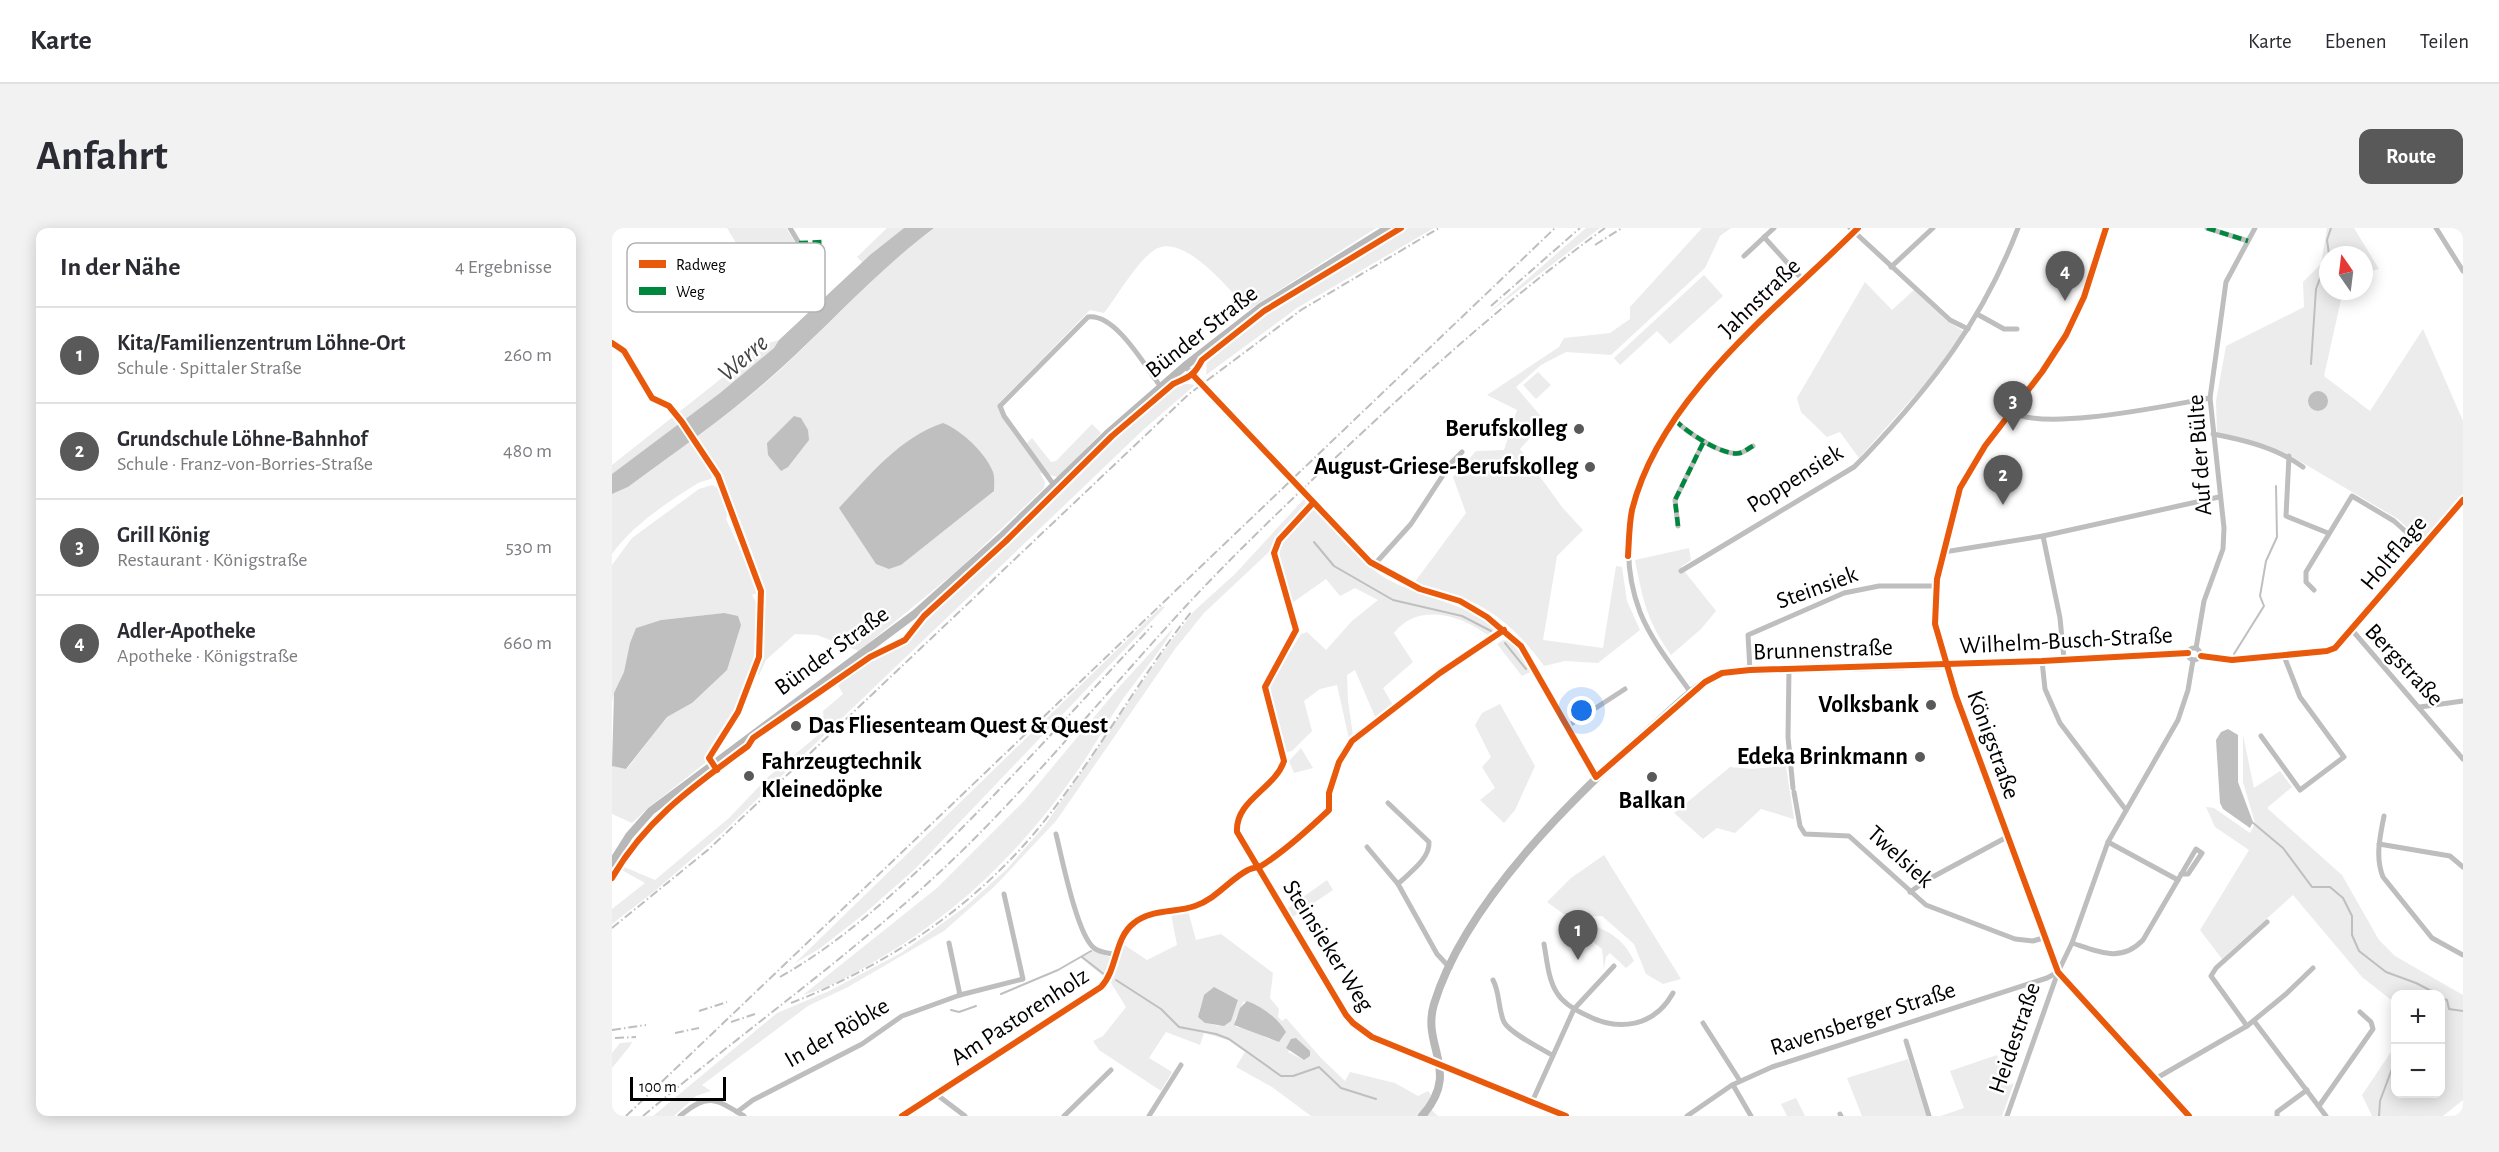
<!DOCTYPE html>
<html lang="de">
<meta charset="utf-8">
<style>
:root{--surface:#fff;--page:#f2f2f3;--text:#2b2b33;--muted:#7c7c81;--line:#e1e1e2;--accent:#595959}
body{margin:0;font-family:"Alegreya Sans",sans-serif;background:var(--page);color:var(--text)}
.controls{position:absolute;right:18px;bottom:18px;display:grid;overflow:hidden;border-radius:12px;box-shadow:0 3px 15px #0003}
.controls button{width:54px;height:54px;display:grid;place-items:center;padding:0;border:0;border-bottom:2px solid var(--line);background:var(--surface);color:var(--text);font:30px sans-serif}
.compass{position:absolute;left:1707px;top:18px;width:54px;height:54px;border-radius:50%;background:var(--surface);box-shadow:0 3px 15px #0003;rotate:346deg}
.scale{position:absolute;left:18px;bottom:15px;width:96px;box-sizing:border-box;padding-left:6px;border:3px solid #000;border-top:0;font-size:16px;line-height:21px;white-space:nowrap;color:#000;-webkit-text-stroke:4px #fff;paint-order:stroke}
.you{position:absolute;left:970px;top:483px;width:21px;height:21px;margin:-15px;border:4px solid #fff;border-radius:50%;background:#1a73e8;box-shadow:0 0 0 9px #1a73e833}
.badge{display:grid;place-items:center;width:39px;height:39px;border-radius:50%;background:var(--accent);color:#fff;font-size:20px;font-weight:700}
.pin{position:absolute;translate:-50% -50px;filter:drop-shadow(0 2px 3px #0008)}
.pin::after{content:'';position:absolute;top:32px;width:21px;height:18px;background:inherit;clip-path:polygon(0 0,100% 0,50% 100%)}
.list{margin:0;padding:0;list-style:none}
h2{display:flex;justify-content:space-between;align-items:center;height:78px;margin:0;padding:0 24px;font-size:26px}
h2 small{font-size:20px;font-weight:400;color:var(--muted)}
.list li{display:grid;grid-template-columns:39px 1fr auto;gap:18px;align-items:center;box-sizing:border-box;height:96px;padding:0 24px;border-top:2px solid var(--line)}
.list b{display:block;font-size:22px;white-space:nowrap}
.list p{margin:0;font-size:20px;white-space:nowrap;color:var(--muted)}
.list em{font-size:20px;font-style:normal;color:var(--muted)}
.map{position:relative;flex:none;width:1851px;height:888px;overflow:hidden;border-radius:12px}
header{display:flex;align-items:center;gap:36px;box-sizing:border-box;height:84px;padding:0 30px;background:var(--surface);border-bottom:2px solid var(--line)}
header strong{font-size:28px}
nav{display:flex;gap:33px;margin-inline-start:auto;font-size:21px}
.intro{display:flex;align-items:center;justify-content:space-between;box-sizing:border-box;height:144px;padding:0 36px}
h1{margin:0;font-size:42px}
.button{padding:15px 27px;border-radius:12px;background:var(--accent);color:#fff;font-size:21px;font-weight:700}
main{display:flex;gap:36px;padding:0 36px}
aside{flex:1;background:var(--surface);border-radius:12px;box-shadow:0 3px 15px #0003}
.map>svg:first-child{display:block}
</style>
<header>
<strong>Karte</strong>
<nav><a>Karte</a><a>Ebenen</a><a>Teilen</a></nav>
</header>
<div class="intro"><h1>Anfahrt</h1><a class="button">Route</a></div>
<main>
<aside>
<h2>In der Nähe<small>4 Ergebnisse</small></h2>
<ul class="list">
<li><span class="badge">1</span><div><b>Kita/Familienzentrum Löhne-Ort</b><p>Schule · Spittaler Straße</p></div><em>260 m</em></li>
<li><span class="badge">2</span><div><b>Grundschule Löhne-Bahnhof</b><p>Schule · Franz-von-Borries-Straße</p></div><em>480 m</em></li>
<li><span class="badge">3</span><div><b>Grill König</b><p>Restaurant · Königstraße</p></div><em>530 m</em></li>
<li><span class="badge">4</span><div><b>Adler-Apotheke</b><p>Apotheke · Königstraße</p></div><em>660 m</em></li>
</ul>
</aside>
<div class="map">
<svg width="1851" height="888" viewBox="0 0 1851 888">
<rect width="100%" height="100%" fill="#fff"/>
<!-- green -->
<g fill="#ececec" fill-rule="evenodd">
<path d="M115,0H174L185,17L139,40Z"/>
<path d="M275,0H292L250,34L245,29Z"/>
<path d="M322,0H764L636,82C618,62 569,1 541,23C524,35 506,67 492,85L478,82L387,175L412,218L420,210L439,234L444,233L480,196L489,205L446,249L428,245L433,254L432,260L346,342L247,423L205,407L183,406L154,432L147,447L143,446L149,429L151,409V370L154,369C140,316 117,263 90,217L85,220L98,239L100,250C95,253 88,253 83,257C54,275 19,299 0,326V266L16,259C68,221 120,185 168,142C219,95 266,42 322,0ZM382,263L289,337L277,341Z"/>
<path d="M796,0H822L685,80L594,147L595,131L654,85Z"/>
<path d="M974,0H988L874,87Z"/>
<path d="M1090,0H1119L1108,8L1093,40L999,127L954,124L929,137L904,159L933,193L908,221L950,279L971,302L945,328L931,412L991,420L1004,338L1010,339L1015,373L1028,402L986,435L953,433L932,438C896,388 862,368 802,355L854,285L841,249L864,223L892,222L905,182L875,167L947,119L952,110L998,105L1018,91V79Z"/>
<path d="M1715,0H1742L1767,41L1752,45V27H1716V63H1731L1712,148L1758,183L1811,101L1851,193V266L1810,314L1786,291L1679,228L1605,206L1604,173L1614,118L1692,79L1691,54L1709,36Z"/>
<path d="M1092,47L1111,68L1058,116L1045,103L1008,137L1002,130Z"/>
<path d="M1253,54L1280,82L1302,62L1335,93L1353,104L1330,137L1247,230L1228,204L1215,209L1189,184L1185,170Z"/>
<path d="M167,112L162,120L108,165L0,246V237L153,116Z"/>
<path d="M926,144L939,157L924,171L911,157Z"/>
<path d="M570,155L583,157L531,202L112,603L44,662L0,696V681L33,655L8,641L10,638L43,652L117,590L156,549L212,502L211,483L231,466L224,454L259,431L295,414L313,389L372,338L499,213Z"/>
<path d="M100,257L109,262L116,285L114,291L144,355L145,365L140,367L144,374L147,400L146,427L124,483L93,535L36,580L20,595L0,586V538L15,541L55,489L80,475L112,385L49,392L24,400C18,415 17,428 13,443C9,454 2,462 0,474V337L20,310L87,261Z"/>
<path d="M692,271L695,278L664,313L658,323L592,385L563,421L444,593L383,658L332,703L236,759L196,778L90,857L99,863L84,868L62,888H41L165,785L217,763L289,725L353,679L395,641L433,597L551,424L582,383L623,346Z"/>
<path d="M701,280C725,304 749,338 779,353C813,371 850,374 881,398L883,405L879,410C852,388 807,373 782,405L801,434L771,460L782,479L764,491L743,442L735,447L736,472L741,508L737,511L725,457L708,461L692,473L700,503L680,523L675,524L672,521L657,464L658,456L689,406L695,404L714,422L740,393L766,372L743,360L728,368L714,351L680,375C660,316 659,325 701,280Z"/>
<path d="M1077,320L1079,332L1069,339L1104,383L1089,401L1059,427C1035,393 1031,373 1023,332Z"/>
<path d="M550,378L553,379L303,641L252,686L207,721L183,735Z"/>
<path d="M561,400C559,410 516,463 507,477C493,497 482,519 468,539C415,617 347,685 265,732C243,745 216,761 191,767L325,660L413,572L508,458Z"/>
<path d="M891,412L899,413L921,443L910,448L885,416Z"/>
<path d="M888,476L923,538L903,582L892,595L868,572L883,560L870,539L879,529L863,497L870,485Z"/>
<path d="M1631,507L1642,560L1668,543L1680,559L1655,580L1730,647L1767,712L1783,728L1851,767V872L1831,888H1760L1750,867L1783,818L1784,866H1828V766H1784L1783,775L1750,749L1681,667L1610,731L1588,702L1637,622L1603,599L1594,579L1602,580L1638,605L1643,595L1631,554Z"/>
<path d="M689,520L701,540L682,545L677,533Z"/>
<path d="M1174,538L1182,591L1149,581L1123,605L1105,600L1091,611L1062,585L1118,539L1140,541Z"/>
<path d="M992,627L1069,751L1051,756L1034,746L1022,716L990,688L971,689L964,695L935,674L959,650Z"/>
<path d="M715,652L721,662L678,691L673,682Z"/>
<path d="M576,683L584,712L609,706L661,745L658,770L667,781L666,789L670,793L674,790L709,830L733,853L738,844L783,855L806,868L816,863L820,868L814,877L826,888H699L660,859L624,839L633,824L616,812L592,805L588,817L554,804L537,830L560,844L549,863L487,822L481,813L491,808L514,779L499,755L511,716L535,732L565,717L559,686ZM592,767L624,770L626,774L607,798L593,795L587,784ZM632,773L659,812L638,801L624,799L623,791ZM686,811L698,828L692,832L676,824Z"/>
<path d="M970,695C993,699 1012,711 1022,733L1014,740L998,725L994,729L992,741L990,721L963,699Z"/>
<path d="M480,722L500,730L493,750L468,729Z"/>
<path d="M20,814L18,818L0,840V825L8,815Z"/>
<path d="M1385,827L1395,858L1402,855L1390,888H1329L1352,880L1338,843Z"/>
<path d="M1296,831L1315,888H1250L1235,850Z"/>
<path d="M1184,870L1193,888H1175L1169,876Z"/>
</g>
<!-- water -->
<g fill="#bfbfbf">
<path d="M292,0H322C266,42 219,95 167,142C120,185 68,221 16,259L0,266V246L108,165L162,120L167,112L258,27Z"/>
<circle cx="1706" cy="173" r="10"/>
<path d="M182,188L189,190L196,202L197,212L176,239L169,243L156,227L155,215Z"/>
<path d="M331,195C349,202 374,225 381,244C383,250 382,258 382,263L289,337L277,341L264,336L227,280C258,247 287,210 331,195Z"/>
<path d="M112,385L126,388L129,397L115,442L80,475L55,489L14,541L0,538L2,465L12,444L18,415L24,400L49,392Z"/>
<path d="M1616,501L1626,507V554L1641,594L1638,600L1611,581L1608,575L1604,512L1609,504Z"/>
<path d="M602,759L626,772L619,793L612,798L593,795L586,789L592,767Z"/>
<path d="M635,773C650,779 665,789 674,804L667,814L622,797L628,780Z"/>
<path d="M684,810L698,823V828L692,832L674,820L679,811Z"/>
</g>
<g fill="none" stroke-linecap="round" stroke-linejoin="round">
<!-- stream -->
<g stroke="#bfbfbf" stroke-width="2">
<path d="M1699,136L1704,61L1717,26L1715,12L1719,0"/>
<path d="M702,314L722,338L781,372L850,388L879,403"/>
<path d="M893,415L914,441"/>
<path d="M1622,426L1652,378L1648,368L1654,333L1665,309L1664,258"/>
<path d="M1640,594L1671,620L1700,659H1718L1731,670L1740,688V707L1747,723L1774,744L1804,755L1825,766"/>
<path d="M470,729L493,747"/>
<path d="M504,752L549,781L567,799L604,806L617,811L669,848H681L707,839L729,860L764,871"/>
<path d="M389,766L446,742L479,723"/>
<path d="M1828,770L1835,772L1837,781L1851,783"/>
<path d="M339,782L347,784L364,778"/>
<path d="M1767,888L1768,873L1784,830"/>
</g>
<!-- street-tunnel -->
<g stroke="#d9d9d9" stroke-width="5" stroke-dasharray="5 2.5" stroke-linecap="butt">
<path d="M587,154L603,171"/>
<path d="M608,176L630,199"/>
<path d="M640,211L695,268"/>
</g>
<!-- street -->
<g stroke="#bebebe" stroke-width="5">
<path d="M178,0L187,15"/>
<path d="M1238,0L1338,92L1356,101"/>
<path d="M1595,0L1636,13"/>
<path d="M1824,0L1851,43"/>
<path d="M1152,9L1191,52"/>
<path d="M1132,28L1162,0"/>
<path d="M1279,39L1321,0"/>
<path d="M1365,86L1392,101H1405"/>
<path d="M573,138L587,154"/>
<path d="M603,171L608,176"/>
<path d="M1399,184C1434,204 1556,177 1598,170"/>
<path d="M1063,192C1074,204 1112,229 1128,225C1132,224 1137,220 1141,218"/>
<path d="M630,199L640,211"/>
<path d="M1601,206C1633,212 1665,220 1691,239"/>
<path d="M1677,228L1674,288L1716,305"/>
<path d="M442,257L392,188L388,178L476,89C504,85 534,140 549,159"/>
<path d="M695,268L763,338L808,361L848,373L875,389L909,418L984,549"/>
<path d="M701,275L667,312L662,325L684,402L653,459L672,533C663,561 623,572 625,604L734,787L741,795L760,809L954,888"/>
<path d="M1066,298L1063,272L1092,213"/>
<path d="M1431,308L1448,390L1452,431"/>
<path d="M1332,324L1431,308L1607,269"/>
<path d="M762,337L799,296L839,235L850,224"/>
<path d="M1069,343L1242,239L1253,228C1320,157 1371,92 1406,0"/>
<path d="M1702,362L1694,354V344L1740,268L1782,293L1811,319"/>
<path d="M1740,402L1851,531"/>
<circle cx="1582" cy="426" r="6"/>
<path d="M1584,420L1592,373L1611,321L1612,300L1598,170L1614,54L1643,0"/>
<path d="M1589,428L1620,432L1715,423L1723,420L1851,272"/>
<path d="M1430,433L1433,461L1448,495L1514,582"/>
<path d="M1334,437L1576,425"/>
<path d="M1177,441L1176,509L1181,560"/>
<path d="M1138,442L1136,407L1232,365L1267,358H1324"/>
<path d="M1079,465C1061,439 1040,414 1028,384C969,228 1151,95 1246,0"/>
<path d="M1808,479L1851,473"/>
<path d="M956,498L1013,461"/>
<path d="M1649,508L1688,562L1732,529L1688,469L1672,428"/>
<path d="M1182,564L1188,598L1193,606L1237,608L1314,677L1403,711L1421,713L1431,710"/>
<path d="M776,575L817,614C818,631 797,645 786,656"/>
<path d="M1772,588C1768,609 1763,629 1771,649L1820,710L1851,727"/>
<path d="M444,606C450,630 465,707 482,720C488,725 498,725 505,727"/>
<path d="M1496,614L1566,652"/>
<path d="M1767,616L1838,628L1851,639"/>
<path d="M755,619L786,656L825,726L838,740"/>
<path d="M1298,664L1315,652L1395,609"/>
<path d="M337,715L348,767"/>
<path d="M1460,715C1487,724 1509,735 1531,712L1584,621L1590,625L1576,646H1569"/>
<path d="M932,716C935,732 936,751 945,765C951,775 963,782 974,787C1007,804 1042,799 1061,765"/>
<path d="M881,752C888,765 886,781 892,794C898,805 928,820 940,827"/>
<path d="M1642,793L1714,888"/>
<path d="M1091,795L1128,853"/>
<path d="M1635,798L1599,748L1604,740L1655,694"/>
<path d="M1294,813L1317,888"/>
<path d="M1543,851L1635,798L1674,766L1701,740"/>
<path d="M1121,857L1139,888"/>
<path d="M324,866L353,888"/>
<path d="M920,874L962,781L1002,738"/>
<path d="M1707,878L1761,801L1759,794L1748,784"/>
<path d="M125,884L141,872L250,816L290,788L348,767L411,751L392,666"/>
<path d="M1228,886L1229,888"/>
<path d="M68,888C95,865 103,870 132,888"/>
<path d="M290,888L489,759C506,741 502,710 522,695C538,681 564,685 583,678C604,671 618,651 636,642C641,639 645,640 649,638C673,623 697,601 717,582V565L727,534L740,513L828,445L892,402"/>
<path d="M452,888L499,842"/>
<path d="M537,888L569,837"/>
<path d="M1075,888L1120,857L1160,839L1435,750L1446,744"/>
<path d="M1395,888L1446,744L1460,715L1496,614L1566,492L1576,462L1581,432"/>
<path d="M1665,888V884L1695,862"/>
</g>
<!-- secondary -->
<g stroke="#b8b8b8" stroke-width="8">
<path d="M1494,0L1472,69L1454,107L1430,144L1373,218L1348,260L1325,351L1323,396L1344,468L1446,744L1577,888"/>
<path d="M0,635L17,608L39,583L304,385L389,309L495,206L573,138L649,79L776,0"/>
<path d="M810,888C850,843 809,819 822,776C853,674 963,567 1042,497C1065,477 1088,450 1119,443L1334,437"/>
</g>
<!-- rail -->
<g stroke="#bebebe" stroke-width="2" stroke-dasharray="9 3 1.5 3" stroke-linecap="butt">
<path d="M983,17L1010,0"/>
<path d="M879,78L968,0"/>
<path d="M0,700L97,621L577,166L689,82L827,0"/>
<path d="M168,749C233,712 286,662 339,611C408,542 473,469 540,398"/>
<path d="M179,775C274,738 359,681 425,602C482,533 525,453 580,383"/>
<path d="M87,783L115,774"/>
<path d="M119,794L143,786"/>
<path d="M0,802L34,797"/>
<path d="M63,805L87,800"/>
<path d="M3,810L24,809"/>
<path d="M14,888L943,0"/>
<path d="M31,888C142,794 262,712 365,608C437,535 503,455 573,379C625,323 681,270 737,217C819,140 902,66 993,0"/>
</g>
<!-- quiet -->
<g stroke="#00873e" stroke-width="4.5" stroke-dasharray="9 4.5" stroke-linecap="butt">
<path d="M1595,0L1636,13"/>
<path d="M187,15L211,14"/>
<path d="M1063,192C1074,204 1112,229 1128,225C1132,224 1137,220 1141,218"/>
<path d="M1066,298L1063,272L1092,213"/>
</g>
<defs>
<g id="cycleway">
<path d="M1494,0L1472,69L1454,107L1430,144L1373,218L1348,260L1325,351L1323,396L1344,468L1446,744L1577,888"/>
<path d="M0,115L12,123L40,170L57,178L70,194L106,248L149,363L147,429L126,484L97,530L105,542"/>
<path d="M580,146L758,334L808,361L848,373L875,389L909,418L984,549L1093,454L1110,445L1138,442L1430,433L1576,425"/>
<path d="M701,275L667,312L662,325L684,402L653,459L672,533C663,561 623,572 625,604L734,787L741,795L760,809L954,888"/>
<path d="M1016,328C1017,313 1017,297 1020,282C1048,168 1167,79 1246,0"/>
<path d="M1589,428L1620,432L1715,423L1723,420L1851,272"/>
<path d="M0,650C34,591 82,558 136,518L141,510L258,429L293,412L312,388L394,313L500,208L561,156C578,148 581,149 590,132L652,83L789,0"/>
<path d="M290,888L489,759C506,741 502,710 522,695C538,681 564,685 583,678C604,671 618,651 636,642C641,639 645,640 649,638C673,623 697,601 717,582V565L727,534L740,513L828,445L892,402"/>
</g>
</defs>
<!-- cycleway casing -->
<use href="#cycleway" stroke="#fff" stroke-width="10"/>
<!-- cycleway -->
<use href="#cycleway" stroke="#e8590c" stroke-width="6"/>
</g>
<!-- markers -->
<g fill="#595959" stroke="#fff" stroke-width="2">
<circle cx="967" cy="201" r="6"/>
<circle cx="978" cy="239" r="6"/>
<circle cx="1319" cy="477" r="6"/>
<circle cx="184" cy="498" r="6"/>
<circle cx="1308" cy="529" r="6"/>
<circle cx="137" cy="548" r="6"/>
<circle cx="1040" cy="549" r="6"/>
</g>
<g text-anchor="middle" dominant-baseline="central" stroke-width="5" stroke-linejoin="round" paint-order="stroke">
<!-- street labels -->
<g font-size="24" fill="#000" stroke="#fff">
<text transform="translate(1148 70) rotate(-44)">Jahnstraße</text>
<text transform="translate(590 104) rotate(-38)">Bünder Straße</text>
<text transform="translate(1588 227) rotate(-94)">Auf der Bülte</text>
<text transform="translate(1183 251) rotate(-32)">Poppensiek</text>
<text transform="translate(1782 325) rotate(-50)">Holtflage</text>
<text transform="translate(1205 360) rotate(-20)">Steinsiek</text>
<text transform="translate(1454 413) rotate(-3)">Wilhelm-Busch-Straße</text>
<text transform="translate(1211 422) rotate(-2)">Brunnenstraße</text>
<text transform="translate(220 423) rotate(-36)">Bünder Straße</text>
<text transform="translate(1792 437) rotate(47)">Bergstraße</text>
<text transform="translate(1381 517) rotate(70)">Königstraße</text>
<text transform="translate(1288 629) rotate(42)">Twelsiek</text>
<text transform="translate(716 718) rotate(58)">Steinsieker Weg</text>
<text transform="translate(408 789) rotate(-33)">Am Pastorenholz</text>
<text transform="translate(1251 791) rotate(-18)">Ravensberger Straße</text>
<text transform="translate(225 805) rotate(-30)">In der Röbke</text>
<text transform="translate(1403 810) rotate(-71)">Heidestraße</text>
</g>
<!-- poi labels -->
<g font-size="24" font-weight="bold" fill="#000" stroke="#fff" text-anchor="end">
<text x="955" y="201">Berufskolleg</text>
<text x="966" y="239">August-Griese-Berufskolleg</text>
<text x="1307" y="477">Volksbank</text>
<text x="196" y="498" text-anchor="start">Das Fliesenteam Quest &amp; Quest</text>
<text x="1296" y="529">Edeka Brinkmann</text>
<text x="149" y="534" text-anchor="start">Fahrzeugtechnik<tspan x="149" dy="28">Kleinedöpke</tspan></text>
<text x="1040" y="573" text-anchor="middle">Balkan</text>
</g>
<!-- water labels -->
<g font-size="26" font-style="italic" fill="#444" stroke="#fff">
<text transform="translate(131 130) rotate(-41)">Werre</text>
</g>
</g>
<!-- legend -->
<rect x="15" y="15" width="198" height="69" rx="9" fill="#fff" stroke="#b2b2b2" stroke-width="1.5"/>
<rect x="27" y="32" width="27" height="8" fill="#e8590c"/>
<rect x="27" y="59" width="27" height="8" fill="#00873e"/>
<g font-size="16" fill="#000">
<text x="64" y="42">Radweg</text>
<text x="64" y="69">Weg</text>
</g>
</svg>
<div class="controls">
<button>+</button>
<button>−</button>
</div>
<svg class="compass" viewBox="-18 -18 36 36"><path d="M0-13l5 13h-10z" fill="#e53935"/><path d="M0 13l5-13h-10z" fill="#7c7c81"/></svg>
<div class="scale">100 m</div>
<div class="you"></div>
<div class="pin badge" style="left:966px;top:732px">1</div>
<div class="pin badge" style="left:1391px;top:277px">2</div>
<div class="pin badge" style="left:1401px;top:203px">3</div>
<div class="pin badge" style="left:1453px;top:73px">4</div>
</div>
</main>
